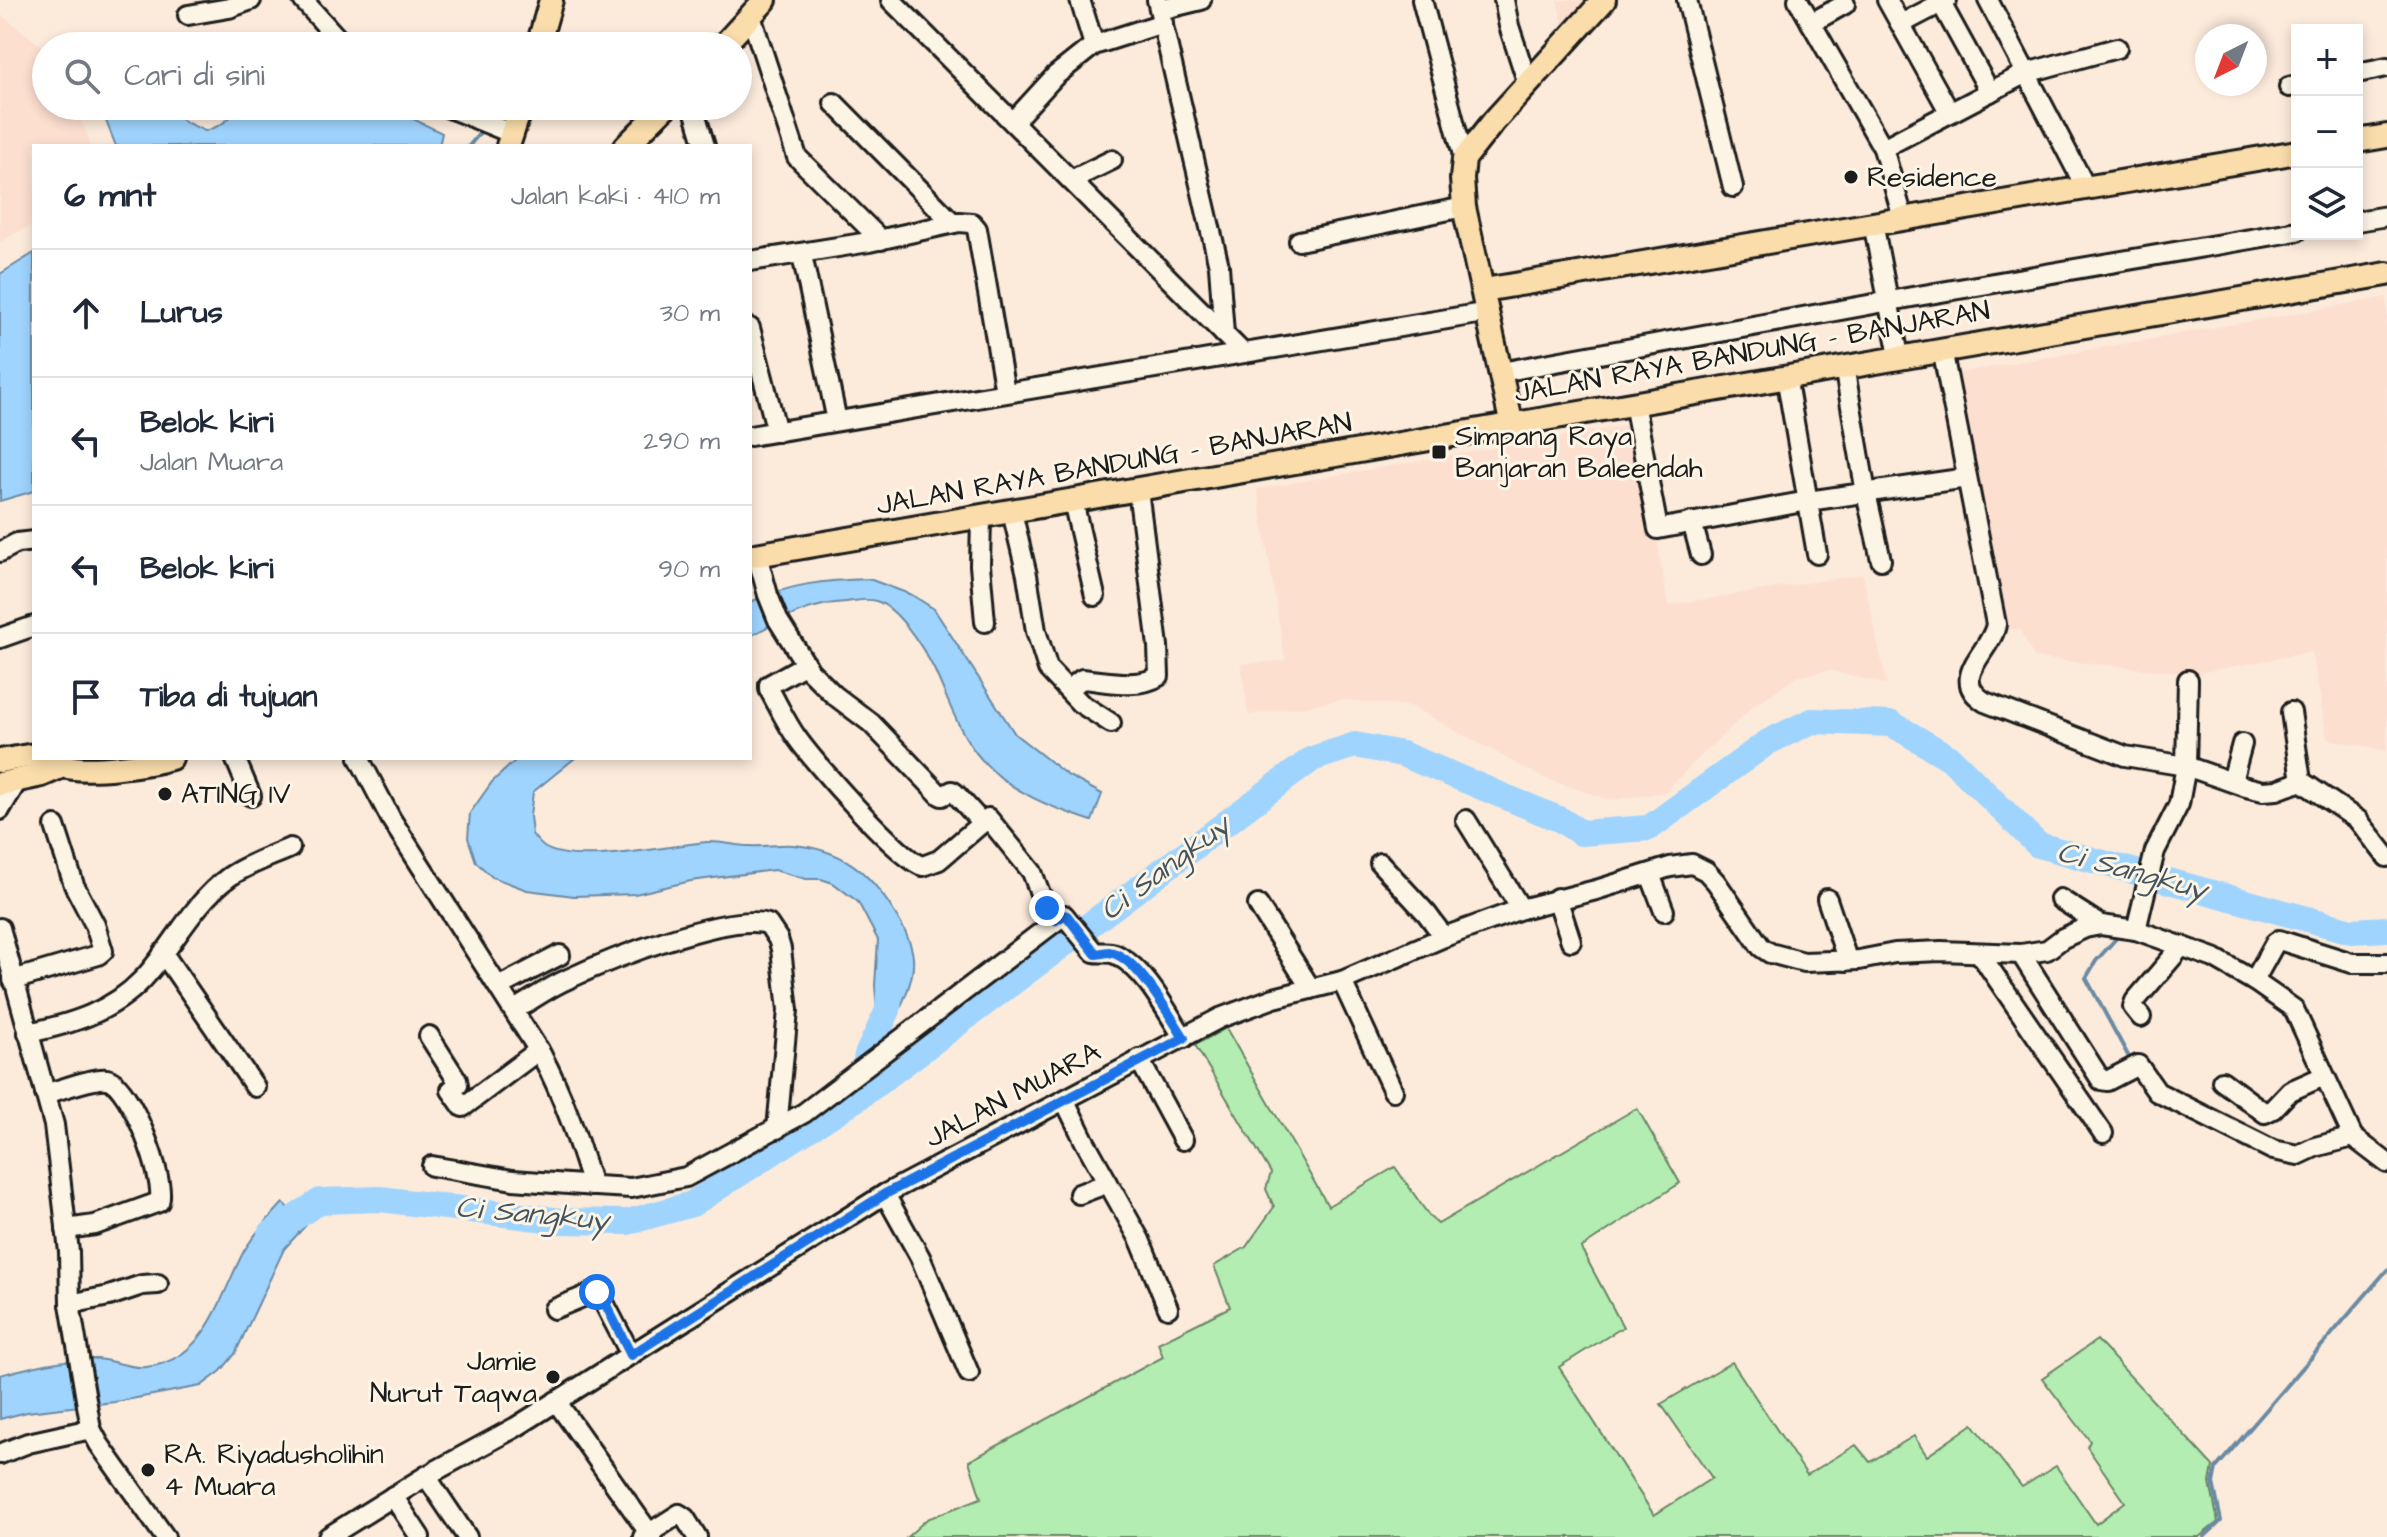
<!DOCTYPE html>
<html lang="id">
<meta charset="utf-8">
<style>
:root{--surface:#fff;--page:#f2f2f3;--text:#1f2937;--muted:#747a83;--line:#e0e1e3}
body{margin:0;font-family:"Architects Daughter",sans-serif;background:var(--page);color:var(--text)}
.controls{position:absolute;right:24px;top:24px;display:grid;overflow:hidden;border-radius:0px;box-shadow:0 4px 12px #0003}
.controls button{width:72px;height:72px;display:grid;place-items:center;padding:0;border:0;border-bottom:2px solid var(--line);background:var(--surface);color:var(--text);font:40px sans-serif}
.compass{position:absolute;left:2195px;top:24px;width:72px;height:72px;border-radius:50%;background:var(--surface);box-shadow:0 4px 12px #0003;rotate:222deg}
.stop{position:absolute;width:24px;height:24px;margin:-18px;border:6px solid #1a73e8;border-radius:50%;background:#fff}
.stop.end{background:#1a73e8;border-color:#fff;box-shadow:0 2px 8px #0008}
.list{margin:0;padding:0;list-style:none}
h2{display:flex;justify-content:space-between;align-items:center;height:104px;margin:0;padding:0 32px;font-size:34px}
h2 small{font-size:26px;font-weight:400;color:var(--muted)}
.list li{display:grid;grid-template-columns:52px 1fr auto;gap:24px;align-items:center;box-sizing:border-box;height:128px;padding:0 32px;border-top:2px solid var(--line)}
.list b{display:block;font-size:30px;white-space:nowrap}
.list p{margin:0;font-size:26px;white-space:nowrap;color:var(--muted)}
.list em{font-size:26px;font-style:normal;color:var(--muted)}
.icon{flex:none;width:44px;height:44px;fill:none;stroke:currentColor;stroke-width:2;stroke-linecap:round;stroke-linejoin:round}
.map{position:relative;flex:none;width:2387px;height:1537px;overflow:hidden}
.search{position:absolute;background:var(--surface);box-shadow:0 4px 12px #0003;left:32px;top:32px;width:720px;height:88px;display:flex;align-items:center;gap:20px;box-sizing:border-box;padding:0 28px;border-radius:44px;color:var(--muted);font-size:30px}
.panel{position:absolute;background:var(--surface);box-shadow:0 4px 12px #0003;left:32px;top:144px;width:720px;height:616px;border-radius:0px}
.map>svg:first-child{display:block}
</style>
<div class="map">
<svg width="2387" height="1537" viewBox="0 0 2387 1537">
<rect width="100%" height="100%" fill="#fcebdb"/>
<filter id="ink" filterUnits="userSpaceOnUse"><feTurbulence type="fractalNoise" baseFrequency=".0125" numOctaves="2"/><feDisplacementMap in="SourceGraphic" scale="16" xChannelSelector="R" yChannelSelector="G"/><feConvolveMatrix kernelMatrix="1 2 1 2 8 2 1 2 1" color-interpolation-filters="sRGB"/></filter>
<g filter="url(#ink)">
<!-- built -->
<g fill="#fddfd0">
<path d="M1557,0H1590L1564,30Z"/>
<path d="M0,14L46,49V106H74L89,138V146H34V224L0,242Z"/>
<path d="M2387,297V751L2327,739L2312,652L2194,674L2034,658L2020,630L1997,628L1946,375Z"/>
<path d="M1637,423L1668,605L1863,574L1887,685L1829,670L1797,677L1753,706L1663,793L1609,800L1543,778L1410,706L1343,700L1248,715L1241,664L1285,660L1257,489Z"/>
</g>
<!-- green -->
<path fill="#b4edb1" stroke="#688466" stroke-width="2" d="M1226,1028L1328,1206L1395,1167L1430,1217L1438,1224L1637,1108L1680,1183L1581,1248L1623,1327L1559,1367L1654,1515L1712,1478L1661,1404L1732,1362L1807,1475L1856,1445L1870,1462L1914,1436L1927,1456L1973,1424L2022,1487L2056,1466L2096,1524L2125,1502L2087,1447L2090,1441L2042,1378L2097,1340L2213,1466L2210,1483L2218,1522L2199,1537H907L927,1519L981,1498L969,1461L1163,1357L1158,1343L1230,1307L1214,1266L1246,1247L1274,1207L1266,1189L1271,1173L1195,1045Z"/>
<!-- water -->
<g fill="#9fd4fe" stroke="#6b8aa4" stroke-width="2">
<path d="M95,106H173L183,121L205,131C221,126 230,120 239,106H387L442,133L439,146H116L104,116Z"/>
<path d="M34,253V491L0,501V274Z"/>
<path d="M869,579L912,595L934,609L1015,734L1067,775L1102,794L1092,821C1052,808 1010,792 982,760C962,738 951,708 939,680C930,658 900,608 876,601C867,598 856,601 846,602C808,604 783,619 750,636V602C791,584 824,580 869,579Z"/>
<path d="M518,758H575L533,792L530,816L532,834C535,838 540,844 544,847C575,867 671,845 707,842C721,841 736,846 750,846C764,847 778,844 793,845C842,849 869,871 894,912C918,949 919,969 900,1008L882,1013L877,1011L875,985L878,940L858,902L833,883L821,879H806L774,870L691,881L635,894L574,896L527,890L492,877L476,862L468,838L470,813L492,782Z"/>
<path d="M283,1203L306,1225L284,1249L235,1354L221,1371L201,1386L115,1402L27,1412L0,1419V1375C31,1367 64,1358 97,1359C113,1360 130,1369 146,1367C207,1361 220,1296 244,1251C255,1233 269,1218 283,1203Z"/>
</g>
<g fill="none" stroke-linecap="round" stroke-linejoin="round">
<!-- stream -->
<g stroke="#6b8aa4" stroke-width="4">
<path d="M488,118L495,106"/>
<path d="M469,146L483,129"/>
<path d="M2137,891L2138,873"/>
<path d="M2120,934L2096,961L2086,978L2131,1061"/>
<path d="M2204,1537L2221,1521L2213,1483L2216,1468L2387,1270"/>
</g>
<!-- river -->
<g stroke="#9fd4fe" stroke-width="26">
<path d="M861,1086L867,1055L888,1010L890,979"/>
<path d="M270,1234L320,1201L380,1199L562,1221L628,1222L692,1204L859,1097L1312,759L1355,745L1402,754L1561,820L1581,833L1649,828L1768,742L1812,721L1892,724L1950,758L2038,845L2351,931L2387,929"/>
</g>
<defs>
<g id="minor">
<path d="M303,0L337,38L350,46"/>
<path d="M891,0L1242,352"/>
<path d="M1080,0L1094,45"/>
<path d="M1157,0L1219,266L1224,334"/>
<path d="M1422,0L1464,159"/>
<path d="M1504,0L1509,26L1528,84"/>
<path d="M1687,0L1733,187"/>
<path d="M1798,0L1883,148L1903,218"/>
<path d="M1887,0L1950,113"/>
<path d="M1947,0L1941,3L1990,92"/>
<path d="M1988,0L2086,188"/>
<path d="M1160,10L1201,0"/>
<path d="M188,15L229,8L251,0"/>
<path d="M751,16L797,157L881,240"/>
<path d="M1811,23L1845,4"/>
<path d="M1901,24L1941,3"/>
<path d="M2357,73L2387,67"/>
<path d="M2289,87L2297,85"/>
<path d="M834,103L953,223"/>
<path d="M444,106L513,134"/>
<path d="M693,106L705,146"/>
<path d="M1013,122L1055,76L1094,45L1163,23"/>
<path d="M1883,148L2026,73L2117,48"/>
<path d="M1071,180L1112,160"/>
<path d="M2357,221L2387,216"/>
<path d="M1873,223L1899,356"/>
<path d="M1299,241L1464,207"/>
<path d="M802,255L837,421"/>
<path d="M750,261L869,242L959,222L972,223L977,229L1005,392"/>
<path d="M750,328L777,432"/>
<path d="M1942,349L1996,624C1993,650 1946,678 1985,702L2125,756L2186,766L2246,787L2263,791L2277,790L2301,781L2358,820L2387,857"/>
<path d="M1844,366L1866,493L1881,560"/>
<path d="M1501,372L1912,297L2297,231"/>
<path d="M1786,376L1817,554"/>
<path d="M1634,403L1658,529L1808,501L1967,478"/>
<path d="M750,436L1489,312"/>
<path d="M1073,501L1095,596"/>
<path d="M1012,512L1027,575L1036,631L1048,669L1080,703L1111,723"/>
<path d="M981,517L980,565L985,622"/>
<path d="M1692,522L1701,555"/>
<path d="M0,552L17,543L34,541"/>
<path d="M757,555L768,595L778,620L810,671L834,695L871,723L940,795L942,796L952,791L955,793L982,823"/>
<path d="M0,638L34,626"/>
<path d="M806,664L769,685V689C778,705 786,723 797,738C812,760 902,863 923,866L939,860L988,818L1032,872L1041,896L1056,920"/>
<path d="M1068,690L1082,679C1106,681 1138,689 1159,676L1158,646L1138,490"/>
<path d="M2291,712L2301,781"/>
<path d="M235,758L251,796"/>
<path d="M359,758L391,819L541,1054C564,1097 578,1140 592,1186"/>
<path d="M2232,781L2242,744"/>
<path d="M0,810L19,778"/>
<path d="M1466,820L1521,909"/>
<path d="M1380,863L1427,914L1444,937"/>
<path d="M1650,874L1664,911"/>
<path d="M1557,898L1571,941"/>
<path d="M1827,899L1845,953L1846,961"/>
<path d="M2060,899L2101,925"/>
<path d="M1258,905L1311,989"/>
<path d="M0,928L54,1125L69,1252L70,1304L91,1429L99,1444L165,1537"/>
<path d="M2136,930L2155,851L2179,804L2186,766L2188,680"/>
<path d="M163,953L255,1087"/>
<path d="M1980,954L2103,1133"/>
<path d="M2021,954L2101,1080L2107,1081L2138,1065L2157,1092L2273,1150L2298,1155L2315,1147L2353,1137"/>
<path d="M13,980L98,955L103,951L95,925L74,885L55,826"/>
<path d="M1342,981L1393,1091"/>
<path d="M2254,981L2275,943L2279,940L2352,963H2387"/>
<path d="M500,986L560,955"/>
<path d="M514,1010C532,1000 549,987 568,979C608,960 728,912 768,924L778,939L781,949L788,1010L777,1129"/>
<path d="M2141,1017L2133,1007L2135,1001L2182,946"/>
<path d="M28,1033C71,1024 112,1012 143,979C173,947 192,904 229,877C247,864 270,857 290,848"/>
<path d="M429,1036L457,1080L458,1085L451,1090L463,1107L539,1050"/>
<path d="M1139,1059L1183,1140"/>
<path d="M2222,1081L2265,1113L2273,1109L2290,1091L2324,1076"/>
<path d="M45,1094C60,1090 94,1077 107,1079C130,1083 167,1182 159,1202L95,1225L66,1229"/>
<path d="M1065,1101L1084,1140L1140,1240L1168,1308"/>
<path d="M432,1166L513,1180L596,1186L631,1188L686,1177L804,1113L1064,915L1094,952C1103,954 1110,950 1119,956C1148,973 1166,1011 1184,1038"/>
<path d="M885,1194L920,1257L969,1373"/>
<path d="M1079,1194L1108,1183"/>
<path d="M70,1304L109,1296L142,1285L158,1284"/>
<path d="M554,1309L595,1292L599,1293L631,1355"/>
<path d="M556,1401L652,1537"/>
<path d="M0,1454L28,1443L91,1429"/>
<path d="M426,1476L467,1537"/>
<path d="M393,1496L420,1537"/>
<path d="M328,1537L426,1476L516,1427L885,1194L1220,1018L1274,998L1342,981L1444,937L1521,909L1596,890L1670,867L1692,864L1706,871L1716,882L1761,947L1770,953L1804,962L1859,960L1895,953L1941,951L2021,954L2047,950L2063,938L2085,928L2101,925L2136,930L2214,958L2254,981L2294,1009L2353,1137L2387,1163"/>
<path d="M643,1537L679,1514L685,1518L697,1537"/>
</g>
<g id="major">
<path d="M538,46L551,0"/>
<path d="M723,46L765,0"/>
<path d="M2357,141L2387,136"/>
<path d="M508,146L521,106"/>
<path d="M626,146L666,106"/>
<path d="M1484,290L2297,152"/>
<path d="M1512,426L1464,207L1462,179L1464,159L1494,121L1604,0"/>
<path d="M750,556C1296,465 1841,364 2387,274"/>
<path d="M46,758C52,760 58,765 64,766C87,773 147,765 171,758"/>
<path d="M0,761L34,755"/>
<path d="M0,784L42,775L63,766"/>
</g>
</defs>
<!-- minor casing -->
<use href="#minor" stroke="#1c1c1c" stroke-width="24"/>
<!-- major casing -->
<use href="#major" stroke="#1c1c1c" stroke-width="28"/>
<!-- minor -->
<use href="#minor" stroke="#fcf5e5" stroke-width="18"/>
<!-- major -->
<use href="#major" stroke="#faddab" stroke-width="22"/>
</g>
</g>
<g fill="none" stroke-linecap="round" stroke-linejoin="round" filter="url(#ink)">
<!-- route -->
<path stroke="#1a73e8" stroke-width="10" d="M597,1292L602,1297L631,1355L885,1194L1184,1038C1170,1016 1136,955 1109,952C1107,952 1098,954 1096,954L1067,916L1064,915L1056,920L1047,908"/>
</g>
<!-- markers -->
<g fill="#1c1c1c" stroke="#fcf5e5" stroke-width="3">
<circle cx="1851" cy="177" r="8"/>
<rect x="1431" y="444" width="16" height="16" rx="4"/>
<circle cx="165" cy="794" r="8"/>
<circle cx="553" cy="1377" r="8"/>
<circle cx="148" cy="1470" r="8"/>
</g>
<g text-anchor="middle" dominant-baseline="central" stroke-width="6" stroke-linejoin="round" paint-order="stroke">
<!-- poi labels -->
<g font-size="28" fill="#1c1c1c" stroke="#fcf5e5" text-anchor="start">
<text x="1867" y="177">Residence</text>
<text x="1455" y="436">Simpang Raya<tspan x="1455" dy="32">Banjaran Baleendah</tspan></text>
<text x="181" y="794">ATING IV</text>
<text x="537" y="1361" text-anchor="end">Jamie<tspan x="537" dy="32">Nurut Taqwa</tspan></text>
<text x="164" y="1454">RA. Riyadusholihin<tspan x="164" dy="32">4 Muara</tspan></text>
</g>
<!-- street labels -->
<g font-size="28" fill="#1c1c1c" stroke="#fcf5e5">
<text transform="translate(1752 352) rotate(-10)">JALAN RAYA BANDUNG - BANJARAN</text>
<text transform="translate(1114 464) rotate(-10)">JALAN RAYA BANDUNG - BANJARAN</text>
<text transform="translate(1013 1095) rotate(-28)">JALAN MUARA</text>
</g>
<!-- water labels -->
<g font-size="30" font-style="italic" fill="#435360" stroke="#fcf5e5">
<text transform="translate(1165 868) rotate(-37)">Ci Sangkuy</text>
<text transform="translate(2132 871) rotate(15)">Ci Sangkuy</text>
<text transform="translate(532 1214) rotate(5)">Ci Sangkuy</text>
</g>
</g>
</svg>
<div class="controls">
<button>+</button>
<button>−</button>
<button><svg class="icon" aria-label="layers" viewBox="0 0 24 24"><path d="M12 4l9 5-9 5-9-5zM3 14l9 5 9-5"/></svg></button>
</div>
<svg class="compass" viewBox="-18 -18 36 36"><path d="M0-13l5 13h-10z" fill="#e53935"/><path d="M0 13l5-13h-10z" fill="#747a83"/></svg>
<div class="stop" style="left:597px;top:1292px"></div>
<div class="stop end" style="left:1047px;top:908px"></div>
<div class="search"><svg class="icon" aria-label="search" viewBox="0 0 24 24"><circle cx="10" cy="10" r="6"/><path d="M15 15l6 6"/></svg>Cari di sini</div>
<section class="panel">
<h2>6 mnt<small>Jalan kaki · 410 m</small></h2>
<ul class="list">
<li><svg class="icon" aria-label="ahead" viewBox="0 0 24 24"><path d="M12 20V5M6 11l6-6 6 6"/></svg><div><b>Lurus</b></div><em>30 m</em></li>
<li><svg class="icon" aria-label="left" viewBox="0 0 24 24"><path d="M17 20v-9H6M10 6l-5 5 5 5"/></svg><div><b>Belok kiri</b><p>Jalan Muara</p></div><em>290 m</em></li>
<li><svg class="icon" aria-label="left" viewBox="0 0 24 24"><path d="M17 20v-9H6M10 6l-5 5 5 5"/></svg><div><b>Belok kiri</b></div><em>90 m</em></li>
<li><svg class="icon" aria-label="arrive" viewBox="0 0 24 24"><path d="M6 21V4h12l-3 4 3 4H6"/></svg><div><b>Tiba di tujuan</b></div></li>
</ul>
</section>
</div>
